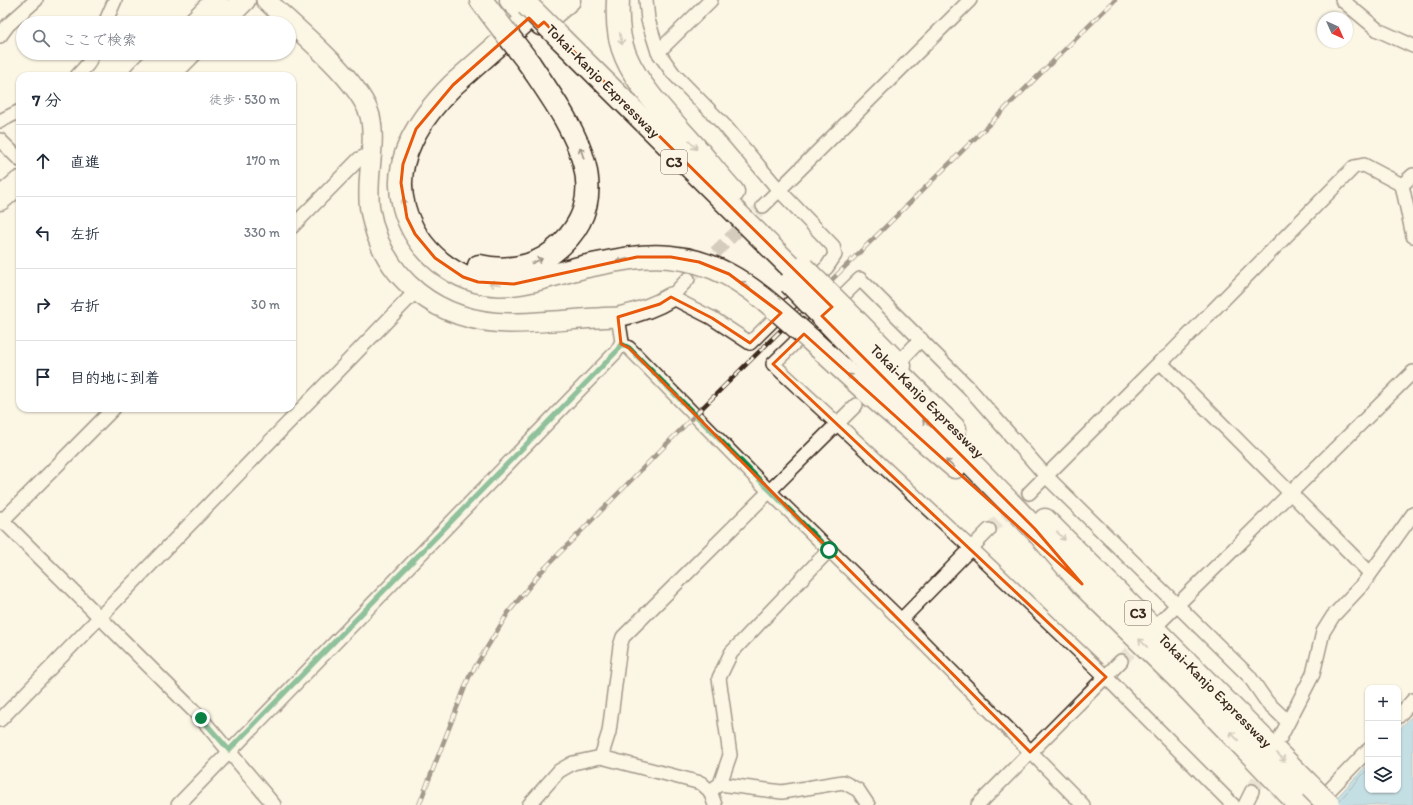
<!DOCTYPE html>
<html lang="ja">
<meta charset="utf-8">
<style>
:root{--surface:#fff;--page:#f2f2f3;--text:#1f2937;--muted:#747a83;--line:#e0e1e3}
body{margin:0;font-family:Itim,"Klee One",sans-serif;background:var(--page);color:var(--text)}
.controls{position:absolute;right:12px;bottom:12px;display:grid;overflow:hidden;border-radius:8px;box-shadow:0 1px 3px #0004}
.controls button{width:36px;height:36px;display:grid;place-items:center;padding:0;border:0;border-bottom:1px solid var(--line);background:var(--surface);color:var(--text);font:20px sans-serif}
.compass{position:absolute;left:1317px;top:12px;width:36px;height:36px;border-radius:50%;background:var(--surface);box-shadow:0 1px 3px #0004;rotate:135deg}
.stop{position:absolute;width:12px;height:12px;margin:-9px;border:3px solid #0b8043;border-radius:50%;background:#fff}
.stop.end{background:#0b8043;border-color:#fff;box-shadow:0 1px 4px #0008}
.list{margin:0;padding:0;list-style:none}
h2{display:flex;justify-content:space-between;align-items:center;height:52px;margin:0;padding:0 16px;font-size:17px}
h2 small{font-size:13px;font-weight:400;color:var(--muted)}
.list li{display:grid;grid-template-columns:26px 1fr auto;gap:12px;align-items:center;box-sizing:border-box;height:72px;padding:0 16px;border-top:1px solid var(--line)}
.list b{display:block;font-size:15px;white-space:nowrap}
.list em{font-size:13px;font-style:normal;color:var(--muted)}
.icon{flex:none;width:22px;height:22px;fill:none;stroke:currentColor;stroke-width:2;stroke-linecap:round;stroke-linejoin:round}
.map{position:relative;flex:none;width:1413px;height:805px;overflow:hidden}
.search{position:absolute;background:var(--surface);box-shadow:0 1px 3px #0004;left:16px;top:16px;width:280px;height:44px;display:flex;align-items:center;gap:10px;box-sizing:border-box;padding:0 14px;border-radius:22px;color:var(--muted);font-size:15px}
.panel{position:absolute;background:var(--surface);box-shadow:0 1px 3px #0004;left:16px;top:72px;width:280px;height:340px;border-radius:12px}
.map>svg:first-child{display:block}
</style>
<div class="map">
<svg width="1413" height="805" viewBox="0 0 1413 805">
<rect width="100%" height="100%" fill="#fcf5e5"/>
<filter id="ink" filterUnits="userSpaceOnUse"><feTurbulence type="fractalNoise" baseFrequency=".025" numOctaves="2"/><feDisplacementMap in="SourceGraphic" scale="8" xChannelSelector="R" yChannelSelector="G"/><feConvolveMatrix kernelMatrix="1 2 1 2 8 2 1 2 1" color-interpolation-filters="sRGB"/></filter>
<g filter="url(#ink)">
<!-- water -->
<path fill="#81c3e2" stroke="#658694" d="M1413,715V805H1330L1368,764V790H1398V731Z"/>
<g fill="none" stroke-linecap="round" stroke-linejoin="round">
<!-- shore -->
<path stroke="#57676c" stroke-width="1" d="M1340,800L1368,769"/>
<!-- street-tunnel -->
<g stroke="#d5ccbd" stroke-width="13" stroke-dasharray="13 6" stroke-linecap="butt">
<path d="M688,279L763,206"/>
<path d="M989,530L1029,493"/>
<path d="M1121,661L1145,637"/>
<path d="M1252,791L1267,763"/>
</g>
<defs>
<g id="street">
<path d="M646,0L648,20L658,52L673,73L724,125L779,190L833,246L835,255L827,267L750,343L712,318L671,297L688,279"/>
<path d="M1342,0L1378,30L1413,46"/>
<path d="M105,23L115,0"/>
<path d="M0,36L8,25L36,0"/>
<path d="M658,52L711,0"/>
<path d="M77,76L88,64L93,53"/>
<path d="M0,121L20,111"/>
<path d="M0,140L20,160"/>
<path d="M1402,185L1413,236"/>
<path d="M1402,185L1413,175"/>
<path d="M763,206L970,0"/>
<path d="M292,227L359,159L370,154"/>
<path d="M621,344L629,348L769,491L901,620L1083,805"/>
<path d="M904,357L921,339"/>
<path d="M1160,362L1370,573"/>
<path d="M1029,493L1160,362L1169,355L1354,167L1364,165L1402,185"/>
<path d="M0,518L201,718L274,805"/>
<path d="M0,523L114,408"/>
<path d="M901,620L989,530"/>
<path d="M1159,623L1413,372"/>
<path d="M1398,717L1413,700"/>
<path d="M0,720L415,292"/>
<path d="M1280,738L1313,674L1323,632L1333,616L1363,584L1413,514"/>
<path d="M601,757L609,732L620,646L623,637L856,405"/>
<path d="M720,784L782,792L843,782L858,790L868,805"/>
<path d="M710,791L720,784L730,755L719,678L731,653L829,550"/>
<path d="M1318,802L1368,750"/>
<path d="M178,805L616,352L622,342L618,317"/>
<path d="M529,805L559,771L573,763L601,757L701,783L710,791L715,805"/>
<path d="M978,805L1121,661"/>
<path d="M1233,805L1106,677L972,549L773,364L860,279L968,387L1046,476L1249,676L1267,702L1288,722"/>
<path d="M1245,805L1252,791"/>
</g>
<path id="secondary" d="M266,0C294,27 360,80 370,116C377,145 365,179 370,210C382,280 439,322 509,323C545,323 582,318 618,317C637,313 655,307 671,297"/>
<g id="highway">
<path d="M481,0L496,20"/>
<path d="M511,0L522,11"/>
<path d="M549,0L453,85C421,117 391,159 404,207C410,229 422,247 440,262C489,301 530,280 583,267C611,261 641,254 670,257C713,261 744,281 776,309"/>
<path d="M618,0C617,19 618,40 626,57C639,88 671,120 693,145C707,161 719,177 733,192"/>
<path d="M194,23L217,0"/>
<path d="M221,23L244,0"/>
<path d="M541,24L569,0"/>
<path d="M560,38L800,276"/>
<path d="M141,76L164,53"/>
<path d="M167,76L190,53"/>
<path d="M0,199L20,182"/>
<path d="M479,266C504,272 533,268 553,252C626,194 566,119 529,63"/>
<path d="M842,307L900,366"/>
<path d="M826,320L913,410L969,461L1035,529L1082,584L1177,677L1300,805"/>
<path d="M810,339L871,395L955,467"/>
<path d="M884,359L955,429"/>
<path id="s1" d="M1045,520L1311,787"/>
</g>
</defs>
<!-- street casing -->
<use href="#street" stroke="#3b2a1e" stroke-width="16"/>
<!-- secondary casing -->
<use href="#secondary" stroke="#3b2a1e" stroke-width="22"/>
<!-- highway casing -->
<use href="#highway" stroke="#3b2a1e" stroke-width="25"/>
<!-- street -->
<use href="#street" stroke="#fcf5e5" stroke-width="13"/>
<!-- secondary -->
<use href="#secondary" stroke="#fcf5e5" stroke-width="19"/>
<!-- highway -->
<use href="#highway" stroke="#fcf5e5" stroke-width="22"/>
<defs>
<path id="rail" d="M419,805L469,677L508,613L540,573L695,415L1115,0"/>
</defs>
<!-- rail casing -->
<use href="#rail" stroke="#3b2a1e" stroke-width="4.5"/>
<!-- rail -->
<use href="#rail" stroke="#fcf5e5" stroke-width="3" stroke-dasharray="9" stroke-linecap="butt"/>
<defs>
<g id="highway-bridge">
<path d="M527,5L560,38"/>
<path d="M496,20L529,63"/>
<path d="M803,268L842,307"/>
<path d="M790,283L826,320"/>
<path d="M776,309L810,339"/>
<path d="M1311,787L1329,805"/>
</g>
</defs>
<!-- highway-bridge casing -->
<use href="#highway-bridge" stroke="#3b2a1e" stroke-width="25" stroke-linecap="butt"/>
<!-- highway-bridge -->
<use href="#highway-bridge" stroke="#fcf5e5" stroke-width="22"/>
</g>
<!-- one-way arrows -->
<defs><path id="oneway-shaft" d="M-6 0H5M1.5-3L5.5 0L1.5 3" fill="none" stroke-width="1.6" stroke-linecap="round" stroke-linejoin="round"/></defs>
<g stroke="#9c9082">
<use href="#oneway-shaft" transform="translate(621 39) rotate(78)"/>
<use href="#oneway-shaft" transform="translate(693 145) rotate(49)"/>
<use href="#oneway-shaft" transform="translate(582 153) rotate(-108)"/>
<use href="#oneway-shaft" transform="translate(404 204) rotate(-103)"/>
<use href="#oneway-shaft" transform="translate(622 260) rotate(168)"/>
<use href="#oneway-shaft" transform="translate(537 261) rotate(-24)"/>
<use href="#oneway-shaft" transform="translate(495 284) rotate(-175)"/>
<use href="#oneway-shaft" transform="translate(745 285) rotate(-146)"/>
<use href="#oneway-shaft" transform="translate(852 378) rotate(-137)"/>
<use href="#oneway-shaft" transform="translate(927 423) rotate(-137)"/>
<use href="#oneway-shaft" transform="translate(950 464) rotate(-139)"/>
<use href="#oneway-shaft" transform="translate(1061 536) rotate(46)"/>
<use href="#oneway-shaft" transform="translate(1143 643) rotate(-136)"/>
<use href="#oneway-shaft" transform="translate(1234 736) rotate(-134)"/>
<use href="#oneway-shaft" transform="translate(1281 757) rotate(45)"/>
</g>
</g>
<g fill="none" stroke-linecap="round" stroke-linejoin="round" filter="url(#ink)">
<!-- route -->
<path stroke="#0b8043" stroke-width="5" d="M201,718L229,750L616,352L621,344L629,348L829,550"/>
</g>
<!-- marked area -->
<path d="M0 0H1413V805H0ZM529,18L538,27L544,22L832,307L822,316L1035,529L1082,584L804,334L773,364L1106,677L1030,752L629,348L621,344L618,317L660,304L671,297L712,318L750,343L781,313L729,274L699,262L671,257H637L514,284L478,282L463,277L435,258L415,234L407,218L401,183L403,164L416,129L453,85Z" fill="#fcf5e5" fill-opacity=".55" fill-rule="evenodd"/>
<path fill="none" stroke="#e8590c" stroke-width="3" stroke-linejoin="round" d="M529,18L538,27L544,22L832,307L822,316L1035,529L1082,584L804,334L773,364L1106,677L1030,752L629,348L621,344L618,317L660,304L671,297L712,318L750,343L781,313L729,274L699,262L671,257H637L514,284L478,282L463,277L435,258L415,234L407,218L401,183L403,164L416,129L453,85Z"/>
<g text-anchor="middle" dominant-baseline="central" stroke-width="4" stroke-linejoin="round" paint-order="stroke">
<!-- shield labels -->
<g fill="#fcf5e5" stroke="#75675a" stroke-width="1">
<rect x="661" y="150" width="26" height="24" rx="3"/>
<rect x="1125" y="601" width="26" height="24" rx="3"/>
</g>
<g font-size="14" font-weight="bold" fill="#3b2a1e">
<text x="674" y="162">C3</text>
<text x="1138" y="613">C3</text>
</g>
<!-- street labels -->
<g font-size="15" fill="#3b2a1e" stroke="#fcf5e5">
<text transform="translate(603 81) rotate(45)">Tokai-Kanjo Expressway</text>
<text transform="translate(927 401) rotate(45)">Tokai-Kanjo Expressway</text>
<text stroke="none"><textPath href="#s1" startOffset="241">Tokai-Kanjo Expressway</textPath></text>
</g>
</g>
</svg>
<div class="controls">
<button>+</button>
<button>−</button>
<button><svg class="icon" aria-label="layers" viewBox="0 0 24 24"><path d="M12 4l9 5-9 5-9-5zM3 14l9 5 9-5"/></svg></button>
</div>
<svg class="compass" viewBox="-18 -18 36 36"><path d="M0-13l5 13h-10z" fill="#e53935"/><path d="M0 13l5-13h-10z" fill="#747a83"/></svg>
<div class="stop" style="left:829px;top:550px"></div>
<div class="stop end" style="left:201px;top:718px"></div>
<div class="search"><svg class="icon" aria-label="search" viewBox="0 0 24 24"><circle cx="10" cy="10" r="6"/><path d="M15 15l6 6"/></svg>ここで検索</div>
<section class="panel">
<h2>7 分<small>徒歩 · 530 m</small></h2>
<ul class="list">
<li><svg class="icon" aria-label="ahead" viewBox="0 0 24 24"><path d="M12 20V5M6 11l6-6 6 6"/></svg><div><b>直進</b></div><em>170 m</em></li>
<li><svg class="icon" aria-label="left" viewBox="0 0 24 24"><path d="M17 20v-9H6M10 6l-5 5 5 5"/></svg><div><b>左折</b></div><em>330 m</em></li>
<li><svg class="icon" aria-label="right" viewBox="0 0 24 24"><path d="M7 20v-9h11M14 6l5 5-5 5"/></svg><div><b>右折</b></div><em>30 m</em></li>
<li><svg class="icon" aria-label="arrive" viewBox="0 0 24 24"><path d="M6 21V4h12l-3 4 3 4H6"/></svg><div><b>目的地に到着</b></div></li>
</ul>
</section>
</div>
